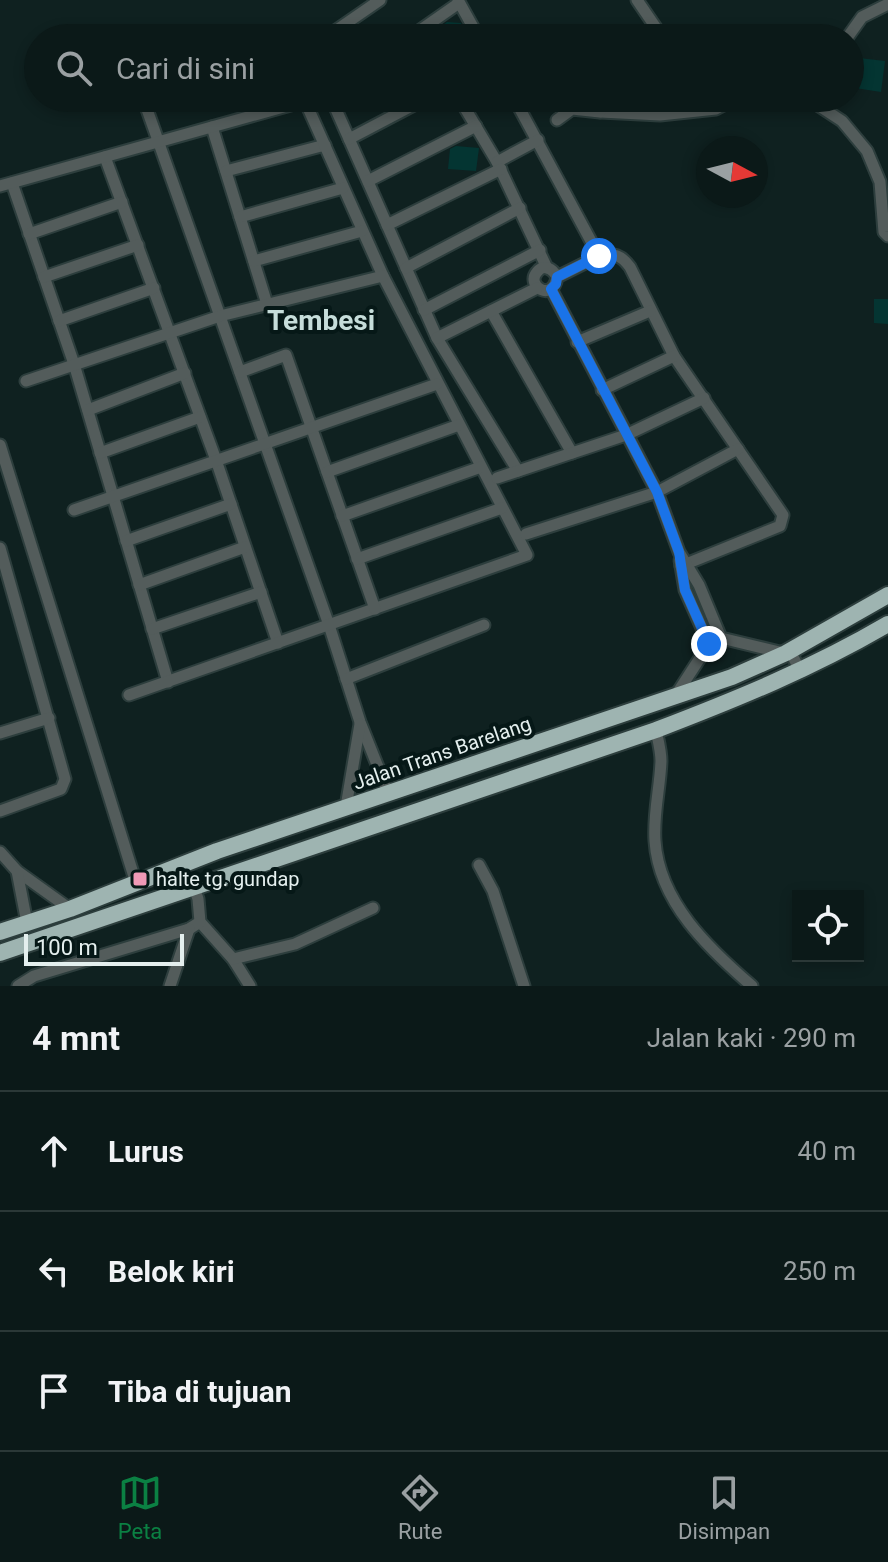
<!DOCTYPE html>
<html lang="id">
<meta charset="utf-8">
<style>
:root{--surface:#0b1918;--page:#192625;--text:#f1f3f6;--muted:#9aa0a2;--line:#2b3837;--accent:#0b8043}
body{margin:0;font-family:Roboto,sans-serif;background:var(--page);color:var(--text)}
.controls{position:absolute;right:24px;bottom:24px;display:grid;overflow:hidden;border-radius:0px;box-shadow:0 4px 12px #0003}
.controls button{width:72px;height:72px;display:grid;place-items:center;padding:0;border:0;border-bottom:2px solid var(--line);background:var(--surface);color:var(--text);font:40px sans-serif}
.compass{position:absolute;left:696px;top:136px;width:72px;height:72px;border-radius:50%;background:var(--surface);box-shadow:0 4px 12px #0003;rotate:97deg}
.scale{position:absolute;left:24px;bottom:20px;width:160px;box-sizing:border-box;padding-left:8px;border:4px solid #e4efee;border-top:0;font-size:22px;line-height:28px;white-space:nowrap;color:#e4efee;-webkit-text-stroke:6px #061817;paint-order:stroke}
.stop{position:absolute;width:24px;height:24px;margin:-18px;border:6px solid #1a73e8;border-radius:50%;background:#fff}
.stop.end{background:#1a73e8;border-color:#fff;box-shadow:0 2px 8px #0008}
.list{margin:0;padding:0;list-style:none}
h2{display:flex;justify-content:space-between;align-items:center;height:104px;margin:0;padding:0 32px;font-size:34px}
h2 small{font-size:26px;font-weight:400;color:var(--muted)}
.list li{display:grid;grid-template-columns:52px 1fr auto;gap:24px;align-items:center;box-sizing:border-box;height:120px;padding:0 32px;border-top:2px solid var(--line)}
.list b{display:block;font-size:30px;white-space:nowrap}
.list em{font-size:26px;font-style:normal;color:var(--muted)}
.icon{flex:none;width:44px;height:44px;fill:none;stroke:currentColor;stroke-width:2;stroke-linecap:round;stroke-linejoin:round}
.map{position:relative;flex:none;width:888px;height:986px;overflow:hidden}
.search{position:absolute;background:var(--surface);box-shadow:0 4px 12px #0003;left:24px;right:24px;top:24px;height:88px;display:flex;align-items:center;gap:20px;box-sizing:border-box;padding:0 28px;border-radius:44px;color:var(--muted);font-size:30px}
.sheet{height:464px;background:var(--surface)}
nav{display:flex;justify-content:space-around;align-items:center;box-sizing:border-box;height:112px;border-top:2px solid var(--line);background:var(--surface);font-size:22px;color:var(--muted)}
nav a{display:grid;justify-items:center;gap:4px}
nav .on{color:var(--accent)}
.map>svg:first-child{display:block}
</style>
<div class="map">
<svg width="888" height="986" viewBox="0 0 888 986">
<rect width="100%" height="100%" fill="#0f2120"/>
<!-- building -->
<g fill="#043532">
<path d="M447,22L461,23L467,38H439L440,27Z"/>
<path d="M859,58L885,61L881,92L855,88Z"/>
<path d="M456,146L479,148L476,171L448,169L450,149Z"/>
<path d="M874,299H888V324L874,323Z"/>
</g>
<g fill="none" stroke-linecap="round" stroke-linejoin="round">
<defs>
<g id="minor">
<path d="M458,0L479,38"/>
<path d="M637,0L663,38"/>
<path d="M325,38L380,0"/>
<path d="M409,38L459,3"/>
<path d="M847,38L862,17L888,4"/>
<path d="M143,98L329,625L360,722L388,792"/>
<path d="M331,98L437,338L518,471"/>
<path d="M459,98L497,162L547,268"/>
<path d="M514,98L599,256C615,253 621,255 630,267L674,356L783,515L780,526L681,566"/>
<path d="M586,98L601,112L660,115L716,109L731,101L813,102L842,121L867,151L880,182L884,232L888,236"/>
<path d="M557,120L572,109L600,112"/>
<path d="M212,127L267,304"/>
<path d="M349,139L427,98"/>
<path d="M105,157L216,460L278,643"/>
<path d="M497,162L538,140"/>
<path d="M226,171L325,145"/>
<path d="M368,181L476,126"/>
<path d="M12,183L74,364L168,682"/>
<path d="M0,186L305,101L383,276L527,555L129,695"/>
<path d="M240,217L343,188"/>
<path d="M387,225L501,169"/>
<path d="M29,234L122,202"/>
<path d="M254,261L362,231"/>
<path d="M406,268L520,208"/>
<path d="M44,277L138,245"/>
<path d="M557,277C553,269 544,263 537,272C525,286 553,303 557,277L599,256"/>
<path d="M551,289L657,492L679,552L699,585L721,638L792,655L801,672"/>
<path d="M424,310L540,250"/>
<path d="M491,311L572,453"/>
<path d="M59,321L154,288"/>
<path d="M437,338L537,288"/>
<path d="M577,342L650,311"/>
<path d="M240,372L286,355L375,609"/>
<path d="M26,381L220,316L383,276"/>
<path d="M602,390L674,356"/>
<path d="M88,410L185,373"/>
<path d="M0,445L136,883"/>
<path d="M100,453L200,417"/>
<path d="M327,472L459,425"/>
<path d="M497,478L626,435L704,398"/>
<path d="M74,510L437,384"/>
<path d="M342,516L481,467"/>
<path d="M526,534L657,492L738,449"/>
<path d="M126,541L231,504"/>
<path d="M0,548L65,779L61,789L0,811"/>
<path d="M357,559L502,508"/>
<path d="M139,585L245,547"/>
<path d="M152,629L261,592"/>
<path d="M346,679L484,625"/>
<path d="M676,695L709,644L685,590L680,560"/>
<path d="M656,730C658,740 661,751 661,761C660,788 653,814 655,841C659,902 709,949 752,986"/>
<path d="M0,733L49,718"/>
<path d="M346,807L360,724"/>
<path d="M0,852L17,871L70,909"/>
<path d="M479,865L493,891L524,986"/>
<path d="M17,871L27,923"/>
<path d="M194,887L198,899L200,922L233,959L250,986"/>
<path d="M233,959L295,944L373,908"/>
<path d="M18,986L34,976L189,929L200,922"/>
<path d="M170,986L189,929"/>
</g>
<g id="highway">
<path d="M0,932L70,909L217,851L732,677L786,653L888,595"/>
<path d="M0,953L656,730C737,699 813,668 888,624"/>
</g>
</defs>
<!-- minor casing -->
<use href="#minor" stroke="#2d3e3d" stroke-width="15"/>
<!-- highway casing -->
<use href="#highway" stroke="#2d3e3d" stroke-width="20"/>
<!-- minor -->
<use href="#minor" stroke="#535c5b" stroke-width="11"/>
<!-- highway -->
<use href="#highway" stroke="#9eb4b1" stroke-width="16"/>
</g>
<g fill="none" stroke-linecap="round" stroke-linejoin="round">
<!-- route -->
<path stroke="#1a73e8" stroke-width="10" d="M599,256L557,277L556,284L551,289L657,492L679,552L685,590L709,644"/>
</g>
<!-- markers -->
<rect fill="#f09ab7" stroke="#061817" stroke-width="3" x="132" y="871" width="16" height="16" rx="4"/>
<g text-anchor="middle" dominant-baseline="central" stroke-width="8" stroke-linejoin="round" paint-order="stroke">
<!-- street labels -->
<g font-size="20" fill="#e4efee" stroke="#061817">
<text transform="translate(442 753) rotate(-19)">Jalan Trans Barelang</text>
</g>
<!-- poi labels -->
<g font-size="20" fill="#e4efee" stroke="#061817" text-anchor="start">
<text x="156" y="879">halte tg. gundap</text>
</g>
<!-- district labels -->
<g font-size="28" font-weight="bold" fill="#c6ddda" stroke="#061817">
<text x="321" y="320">Tembesi</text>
</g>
</g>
</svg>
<div class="controls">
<button><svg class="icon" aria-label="locate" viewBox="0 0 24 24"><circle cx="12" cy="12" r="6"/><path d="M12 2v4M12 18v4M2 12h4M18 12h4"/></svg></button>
</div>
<svg class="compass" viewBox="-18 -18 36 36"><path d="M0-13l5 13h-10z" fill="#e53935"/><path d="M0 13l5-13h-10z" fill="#9aa0a2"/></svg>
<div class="scale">100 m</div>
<div class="stop" style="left:599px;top:256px"></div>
<div class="stop end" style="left:709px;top:644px"></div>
<div class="search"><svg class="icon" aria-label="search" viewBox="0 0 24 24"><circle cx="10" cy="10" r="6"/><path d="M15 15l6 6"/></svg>Cari di sini</div>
</div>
<section class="sheet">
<h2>4 mnt<small>Jalan kaki · 290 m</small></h2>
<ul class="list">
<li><svg class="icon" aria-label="ahead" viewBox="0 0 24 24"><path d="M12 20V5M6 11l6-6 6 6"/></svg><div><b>Lurus</b></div><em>40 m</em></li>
<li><svg class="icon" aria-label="left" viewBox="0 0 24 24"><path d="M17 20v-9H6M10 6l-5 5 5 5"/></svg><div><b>Belok kiri</b></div><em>250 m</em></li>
<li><svg class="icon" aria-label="arrive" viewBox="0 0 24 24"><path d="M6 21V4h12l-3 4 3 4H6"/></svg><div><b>Tiba di tujuan</b></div></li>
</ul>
</section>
<nav>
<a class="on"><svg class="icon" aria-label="map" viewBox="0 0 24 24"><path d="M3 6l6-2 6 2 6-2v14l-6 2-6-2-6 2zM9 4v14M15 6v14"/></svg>Peta</a>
<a><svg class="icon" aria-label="directions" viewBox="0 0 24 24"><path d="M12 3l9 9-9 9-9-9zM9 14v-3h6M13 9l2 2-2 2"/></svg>Rute</a>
<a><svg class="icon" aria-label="saved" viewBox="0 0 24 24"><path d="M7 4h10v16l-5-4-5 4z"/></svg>Disimpan</a>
</nav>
